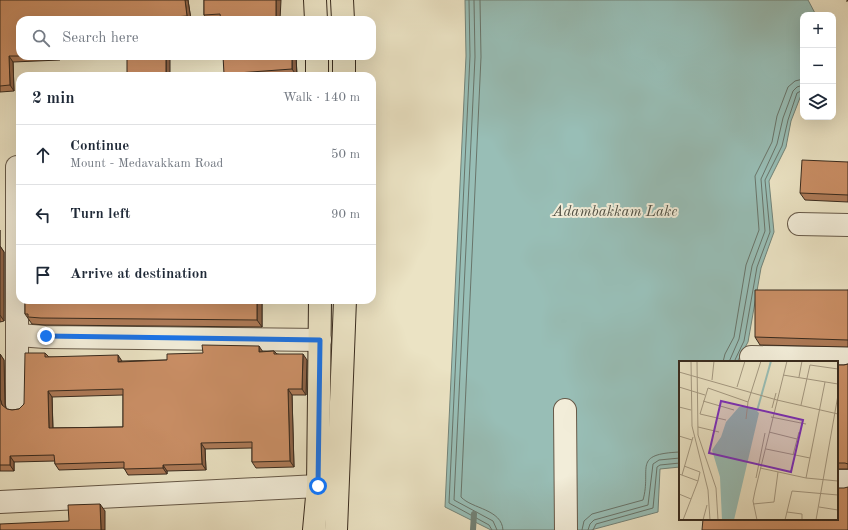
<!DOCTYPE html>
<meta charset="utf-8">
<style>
:root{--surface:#fff;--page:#f6f6f7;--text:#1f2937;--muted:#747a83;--line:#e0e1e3}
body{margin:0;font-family:"Old Standard TT",serif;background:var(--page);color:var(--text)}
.controls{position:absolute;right:12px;top:12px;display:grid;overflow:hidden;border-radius:8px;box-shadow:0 4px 16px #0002}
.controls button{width:36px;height:36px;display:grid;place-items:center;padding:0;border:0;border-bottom:1px solid var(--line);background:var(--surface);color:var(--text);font:20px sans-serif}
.stop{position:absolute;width:12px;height:12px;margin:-9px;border:3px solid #1a73e8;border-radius:50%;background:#fff}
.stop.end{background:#1a73e8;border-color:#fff;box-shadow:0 1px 4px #0008}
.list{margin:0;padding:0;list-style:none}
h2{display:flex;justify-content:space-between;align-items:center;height:52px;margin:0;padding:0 16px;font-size:17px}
h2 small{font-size:13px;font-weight:400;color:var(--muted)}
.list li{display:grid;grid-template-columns:26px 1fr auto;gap:12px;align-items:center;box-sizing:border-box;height:60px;padding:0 16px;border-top:1px solid var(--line)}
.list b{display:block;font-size:15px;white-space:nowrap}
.list p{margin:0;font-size:13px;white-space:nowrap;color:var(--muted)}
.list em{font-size:13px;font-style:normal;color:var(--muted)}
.icon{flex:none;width:22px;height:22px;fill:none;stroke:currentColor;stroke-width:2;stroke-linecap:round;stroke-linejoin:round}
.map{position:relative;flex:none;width:848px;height:530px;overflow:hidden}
.search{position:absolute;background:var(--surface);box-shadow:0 4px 16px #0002;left:16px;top:16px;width:360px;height:44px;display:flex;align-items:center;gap:10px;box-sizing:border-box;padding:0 14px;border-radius:12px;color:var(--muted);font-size:15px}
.panel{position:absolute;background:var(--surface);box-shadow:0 4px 16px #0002;left:16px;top:72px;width:360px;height:232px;border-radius:12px}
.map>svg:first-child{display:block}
</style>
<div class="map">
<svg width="848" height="530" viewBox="0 0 848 530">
<rect width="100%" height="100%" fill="#ebe3c4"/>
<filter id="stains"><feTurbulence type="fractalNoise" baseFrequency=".005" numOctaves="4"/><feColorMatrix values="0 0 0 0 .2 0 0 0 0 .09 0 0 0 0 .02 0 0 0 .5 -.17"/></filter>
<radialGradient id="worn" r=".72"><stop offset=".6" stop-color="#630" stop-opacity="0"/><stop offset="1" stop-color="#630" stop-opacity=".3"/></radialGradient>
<!-- water -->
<path fill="#98beb6" stroke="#728379" d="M465,0H808L816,15H803V90L791,121L786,147L769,181L774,232L761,268L748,342L737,362H680V467L660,469L658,512L591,530H491L445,507L466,56Z"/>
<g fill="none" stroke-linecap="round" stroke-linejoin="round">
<!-- shore -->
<g stroke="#68746a" stroke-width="1">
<path d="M469,0L470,56L449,503L489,525L492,530"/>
<path d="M474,0L475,57L454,500L493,521L497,530"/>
<path d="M480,0L481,57L461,497C472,509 502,509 503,530"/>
<path d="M723,362L725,354L734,337L746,265L759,230L755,176L772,142L777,116L788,87L795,81L803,79"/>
<path d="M729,362L739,339L752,266L765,231L761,179L777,144L783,118L793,91L797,87L803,85"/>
<path d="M734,362L744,341L757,267L770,232L765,180L782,146L788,120L797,93L803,90"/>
<path d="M582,530L584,521L592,514L643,500C652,468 631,454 680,452"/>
<path d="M588,530L590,524L594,520L648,505L653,464L659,460L680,458"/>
<path d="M593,530L596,524L653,508L657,467L660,465L680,463"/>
</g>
<!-- stream -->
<path stroke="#728379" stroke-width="6" d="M473,530L474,514"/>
<defs>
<g id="minor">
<path d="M799,224L848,225"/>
<path d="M18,335L45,337L320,340"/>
<path d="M751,357L848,358"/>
<path d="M17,404V167"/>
<path d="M565,410L566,530"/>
<path d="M837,481H848"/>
<path d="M0,502L318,486"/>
</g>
<g id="primary">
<path d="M315,0L316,20"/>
<path d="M342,0L343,20"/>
<path d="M317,56V76"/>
<path d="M344,56V76"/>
<path d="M314,530L318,486L320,300"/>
<path d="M336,530L345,300"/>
</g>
</defs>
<!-- minor casing -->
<use href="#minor" stroke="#665948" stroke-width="24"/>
<!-- primary casing -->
<use href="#primary" stroke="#392b1e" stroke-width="24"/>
<!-- minor -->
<use href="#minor" stroke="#f2edd9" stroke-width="22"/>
<!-- primary -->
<use href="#primary" stroke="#ebe3c4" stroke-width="22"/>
<!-- rail -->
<path stroke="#392b1e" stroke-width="3" stroke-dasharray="7 7" stroke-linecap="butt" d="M847,0L848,1"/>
</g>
<!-- wall -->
<g fill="#ad7a57" stroke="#392b1e" fill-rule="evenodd">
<path d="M0,0H188L191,20H20V56H60V60L13,62L14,91L0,92Z"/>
<path d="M204,0L280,20H207L204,15Z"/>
<path d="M296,56L297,76H225L224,74Z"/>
<path d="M848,162V202L805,200L800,193Z"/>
<path d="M0,230V246L4,252V321L0,322Z"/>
<path d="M848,290V347L760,345L755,337Z"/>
<path d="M25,300H262V327L46,325L32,324L25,314Z"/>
<path d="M274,351L277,354L307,360L306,395H292L294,467L256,468L252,462V448L205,449L206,470L167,471V474L128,475L124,468L59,470L55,464V461L14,462V471H0V354L4,360L5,404L6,408L7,409L12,410L19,409L24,404L45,353L49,357L122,361L167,360L262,352ZM123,395V427L53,428L52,397Z"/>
<path d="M848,364V469H837V365H844Z"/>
</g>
<!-- shaded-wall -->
<g fill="#8d6347" stroke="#392b1e">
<path d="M185,0H188L191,20H190L187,16Z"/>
<path d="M276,0H281L280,20H276Z"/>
<path d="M9,56L13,62L14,91L10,85Z"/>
<path d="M58,56H60V60Z"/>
<path d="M166,56H168L170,59V76H166Z"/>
<path d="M292,56H296L297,76L292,69Z"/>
<path d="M0,246L4,252V321L0,315Z"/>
<path d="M257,300H262V327L257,320Z"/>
<path d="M259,346L263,352H259Z"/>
<path d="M0,354L4,360L5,404L6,411L2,405L0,398Z"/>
<path d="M303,354L307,360L306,395L302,389Z"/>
<path d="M118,355L122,361L118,362Z"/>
<path d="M288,389L292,395L294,467L290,461Z"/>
<path d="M48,391L52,397L53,434L49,428Z"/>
<path d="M201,443L205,449L206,470L202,464Z"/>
<path d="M10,456L14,462V471L10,465Z"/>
<path d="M163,465L167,471V474L163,468Z"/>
<path d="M100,504L105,511V530H101Z"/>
</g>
<!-- building -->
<g fill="#c98e65" stroke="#392b1e" fill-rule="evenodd">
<path d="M0,0H185L187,16L162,18V20H20V56H9L10,85L0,86Z"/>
<path d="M204,0H276V20H221L220,14L204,15Z"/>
<rect x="127" y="56" width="39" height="20"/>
<path d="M223,56H292V69L224,74Z"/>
<path d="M19,92H20V105Z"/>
<path d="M802,160L848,162V195L800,193Z"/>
<path d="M755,290H848V340L755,337Z"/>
<path d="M25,300H257V320L41,318L28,317V314H25Z"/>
<path d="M202,345L259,346V352L274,351V354H303L302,389H288L290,461L252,462V442L201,443L202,464L163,465V468L124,469V462L55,464L54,455L10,456V465H0V354V398L2,405L7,409L12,410L19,409L24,404L25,353H45V357L118,355V362L167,360V354L203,353ZM123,389V427L49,428L48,391Z"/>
<path d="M848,364V464L845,463H837V365H844Z"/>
<path d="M848,487V530H702L703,519H837V488H844Z"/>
<path d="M100,504L101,530H0V524L69,521L68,505Z"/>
</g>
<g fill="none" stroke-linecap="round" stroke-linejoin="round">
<!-- route -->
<path stroke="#1a73e8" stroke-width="5" d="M46,336L320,340L318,486"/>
</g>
<g text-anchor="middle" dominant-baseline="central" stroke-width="4" stroke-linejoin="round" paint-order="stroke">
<!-- water labels -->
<g font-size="15" font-style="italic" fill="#515044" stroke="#f2edd9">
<text x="615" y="212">Adambakkam Lake</text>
</g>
</g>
<!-- overview -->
<g transform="translate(679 361)">
<rect width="159" height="159" fill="#ebe3c4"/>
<path d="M60,46H73L80,52L55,159H43L41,116L33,89L42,76L47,61Z" fill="#98beb6"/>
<path fill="none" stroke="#98beb6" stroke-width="2" d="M78,50L92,0"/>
<path fill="none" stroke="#a49982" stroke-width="1" d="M12,0L13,65L29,129L31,159M18,0L19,74L37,127L39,159M0,11L98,39L159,53M104,14L159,23M120,16L123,0M33,19L35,0M0,26L26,34M58,26L66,0M24,40L55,49M122,44L131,4L159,8M0,46L12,49M93,47L97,32M92,56L127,63M67,58L69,41L82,0M47,59L21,53L29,27L69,41M19,66L40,71M90,71L118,78M0,75L13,79M87,88L131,97M114,94L120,71M5,105L21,111L19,120M81,107L127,117L159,120M0,113L19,120L4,159M3,114L14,76M77,117L86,72M127,117L146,21M0,133L12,138M74,143L95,141L99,111M140,146L159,149M108,151L123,153V159M24,159L28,144M78,159L74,140L76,130L108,0M106,159L113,130L159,134M137,159L159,34"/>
<path fill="#7b2cbf" fill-opacity="0.15" stroke="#7b2cbf" stroke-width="2" d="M42,40L124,59L112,111L30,92Z"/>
<rect width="159" height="159" fill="none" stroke="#392b1e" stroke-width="2"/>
</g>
<rect width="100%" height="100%" filter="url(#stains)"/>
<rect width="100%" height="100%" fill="url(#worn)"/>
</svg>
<div class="controls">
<button>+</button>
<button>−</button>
<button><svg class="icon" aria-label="layers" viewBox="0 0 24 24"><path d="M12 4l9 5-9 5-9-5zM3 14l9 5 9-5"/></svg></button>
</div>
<div class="stop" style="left:318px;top:486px"></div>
<div class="stop end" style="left:46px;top:336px"></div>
<div class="search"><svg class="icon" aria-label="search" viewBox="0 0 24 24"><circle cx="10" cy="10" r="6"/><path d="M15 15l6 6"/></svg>Search here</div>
<section class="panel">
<h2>2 min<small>Walk · 140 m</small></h2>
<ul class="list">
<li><svg class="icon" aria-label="ahead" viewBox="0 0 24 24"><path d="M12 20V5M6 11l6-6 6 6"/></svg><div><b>Continue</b><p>Mount - Medavakkam Road</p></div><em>50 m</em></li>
<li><svg class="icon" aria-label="left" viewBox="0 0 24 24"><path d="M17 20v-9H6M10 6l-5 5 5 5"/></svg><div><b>Turn left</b></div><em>90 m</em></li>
<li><svg class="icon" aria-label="arrive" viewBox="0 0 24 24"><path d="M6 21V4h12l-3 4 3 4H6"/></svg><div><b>Arrive at destination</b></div></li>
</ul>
</section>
</div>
